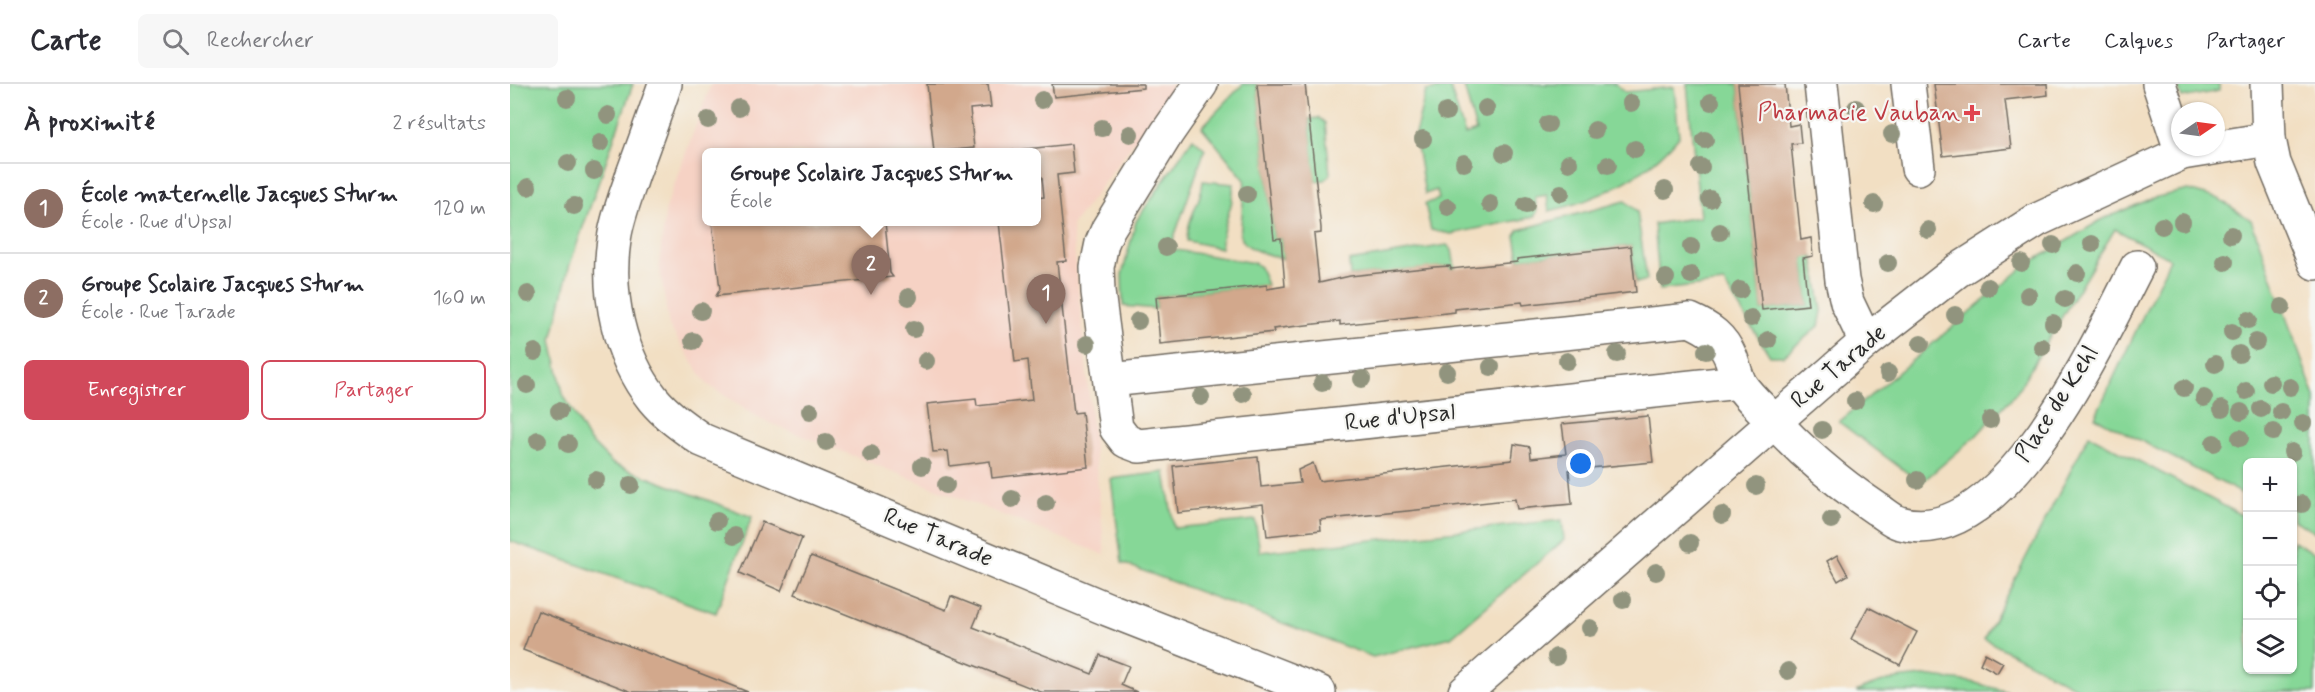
<!DOCTYPE html>
<html lang="fr">
<meta charset="utf-8">
<style>
:root{--surface:#fff;--page:#f7f7f7;--text:#2b2b33;--muted:#7c7c81;--line:#e1e1e2;--accent:#d1495b}
body{margin:0;font-family:Mynerve,sans-serif;background:var(--page);color:var(--text)}
.controls{position:absolute;right:18px;bottom:18px;display:grid;overflow:hidden;border-radius:9px;box-shadow:0 2px 4px #0004}
.controls button{width:54px;height:54px;display:grid;place-items:center;padding:0;border:0;border-bottom:2px solid var(--line);background:var(--surface);color:var(--text);font:30px sans-serif}
.compass{position:absolute;left:1661px;top:18px;width:54px;height:54px;border-radius:50%;background:var(--surface);box-shadow:0 2px 4px #0004;rotate:77deg}
.you{position:absolute;left:1071px;top:380px;width:21px;height:21px;margin:-15px;border:4px solid #fff;border-radius:50%;background:#1a73e8;box-shadow:0 0 0 9px #1a73e833}
.badge{display:grid;place-items:center;width:39px;height:39px;border-radius:50%;background:var(--accent);color:#fff;font-size:20px;font-weight:700}
.pin{position:absolute;translate:-50% -50px;filter:drop-shadow(0 2px 3px #0008)}
.pin::after{content:'';position:absolute;top:32px;width:21px;height:18px;background:inherit;clip-path:polygon(0 0,100% 0,50% 100%)}
.popup{position:absolute;left:192px;top:64px;width:339px;height:78px;box-sizing:border-box;display:grid;place-content:center;border-radius:9px;background:var(--surface);filter:drop-shadow(0 2px 4px #0005);font-size:20px;white-space:nowrap;color:var(--muted)}
.popup b{font-size:22px;color:var(--text)}
.popup::after{content:'';position:absolute;left:50%;top:100%;margin-left:-12px;border:12px solid transparent;border-top-color:var(--surface)}
.list{margin:0;padding:0;list-style:none}
h2{display:flex;justify-content:space-between;align-items:center;height:78px;margin:0;padding:0 24px;font-size:26px}
h2 small{font-size:20px;font-weight:400;color:var(--muted)}
.list li{display:grid;grid-template-columns:39px 1fr auto;gap:18px;align-items:center;box-sizing:border-box;height:90px;padding:0 24px;border-top:2px solid var(--line)}
.list b{display:block;font-size:22px;white-space:nowrap}
.list p{margin:0;font-size:20px;white-space:nowrap;color:var(--muted)}
.list em{font-size:20px;font-style:normal;color:var(--muted)}
.actions{display:flex;gap:12px;padding:18px 24px}
.actions a{flex:1;padding:14px 0;border:2px solid var(--accent);border-radius:9px;text-align:center;font-size:21px;color:var(--accent)}
.actions .main{background:var(--accent);color:#fff}
.icon{flex:none;width:33px;height:33px;fill:none;stroke:currentColor;stroke-width:2;stroke-linecap:round;stroke-linejoin:round}
.map{position:relative;flex:none;width:1805px;height:608px;overflow:hidden}
header{display:flex;align-items:center;gap:36px;box-sizing:border-box;height:84px;padding:0 30px;background:var(--surface);border-bottom:2px solid var(--line)}
header strong{font-size:28px}
nav{display:flex;gap:33px;margin-inline-start:auto;font-size:21px}
.search{width:420px;height:54px;background:var(--page);display:flex;align-items:center;gap:15px;box-sizing:border-box;padding:0 21px;border-radius:9px;color:var(--muted);font-size:22px}
main{display:flex}
aside{flex:1;background:var(--surface)}
.map>svg:first-child{display:block}
</style>
<header>
<strong>Carte</strong>
<div class="search"><svg class="icon" aria-label="search" viewBox="0 0 24 24"><circle cx="10" cy="10" r="6"/><path d="M15 15l6 6"/></svg>Rechercher</div>
<nav><a>Carte</a><a>Calques</a><a>Partager</a></nav>
</header>
<main>
<aside>
<h2>À proximité<small>2 résultats</small></h2>
<ul class="list">
<li><span class="badge" style="background:#8d6e63">1</span><div><b>École maternelle Jacques Sturm</b><p>École · Rue d'Upsal</p></div><em>120 m</em></li>
<li><span class="badge" style="background:#8d6e63">2</span><div><b>Groupe Scolaire Jacques Sturm</b><p>École · Rue Tarade</p></div><em>160 m</em></li>
</ul>
<div class="actions"><a class="main">Enregistrer</a><a>Partager</a></div>
</aside>
<div class="map">
<svg width="1805" height="608" viewBox="0 0 1805 608">
<rect width="100%" height="100%" fill="#f6f6f2"/>
<filter id="ink" filterUnits="userSpaceOnUse"><feTurbulence type="fractalNoise" baseFrequency=".0167" numOctaves="2"/><feDisplacementMap in="SourceGraphic" scale="12" xChannelSelector="R" yChannelSelector="G"/><feConvolveMatrix kernelMatrix="1 2 1 2 8 2 1 2 1" color-interpolation-filters="sRGB"/></filter>
<filter id="wash" filterUnits="userSpaceOnUse"><feTurbulence type="fractalNoise" baseFrequency=".008" numOctaves="4" result="noise"/><feDisplacementMap in="SourceGraphic" scale="24" xChannelSelector="R" yChannelSelector="G"/><feGaussianBlur stdDeviation="1.35" result="paint"/><feColorMatrix in="noise" values="0 0 0 0 0 0 0 0 0 0 0 0 0 0 0 0 0 1.4 0 .05"/><feComposite in="paint" operator="in"/></filter>
<g filter="url(#wash)">
<rect width="100%" height="100%" fill="#f2dfc3"/>
<!-- built -->
<path fill="#f6d2c4" fill-rule="evenodd" d="M201,0H661L662,6L562,142L595,471L252,336L197,300L159,242L149,179L156,123ZM196,68H526V138H196Z"/>
<!-- green -->
<g fill="#86d797" stroke="#588161" stroke-width="1.5">
<path d="M0,0H123L59,183L42,256L53,310L78,355L103,380L242,433L206,529L0,457Z"/>
<path d="M733,0H747L764,154H771L773,175C759,170 736,167 730,152L735,96L692,43Z"/>
<path d="M965,0H1106L1115,8L1164,3L1169,52C1138,91 1087,117 1039,127L1037,111L1025,113L1027,128L1024,133L941,150L921,146L915,120L929,115L927,106L915,110L905,50L916,7L940,3L955,51L966,47L954,2Z"/>
<path d="M1177,0H1228L1252,226L1298,221L1293,174L1303,172L1312,227L1309,242L1273,272H1260L1214,199L1150,206L1144,140L1190,133Z"/>
<path d="M1667,0H1709V7L1672,14Z"/>
<path d="M809,34L815,39L820,90L815,96L805,97L799,35Z"/>
<path d="M683,54L695,65L660,165L744,179L750,183L757,201L646,213L647,225L613,222L612,191L626,137Z"/>
<path d="M693,97L723,100C725,124 710,142 711,164L677,157C677,132 691,121 693,97Z"/>
<path d="M1678,106L1709,115L1741,136L1805,313V448L1783,436L1782,378H1738L1737,412L1585,333L1660,175L1605,145L1506,309L1466,352L1411,399L1329,338L1515,182L1591,136L1643,114Z"/>
<path d="M1115,117L1127,127L1137,196L1126,199L1121,162L1009,175L1005,152L1009,146Z"/>
<path d="M937,161L942,166L945,184L941,185L940,182L840,192L839,177Z"/>
<path d="M1579,351L1737,434L1738,586H1782L1783,457L1805,469V608H1575L1474,555Z"/>
<path d="M655,388L664,444L745,436L750,468L1052,436L1054,456L941,553L863,573L612,479L601,395Z"/>
<path d="M1414,592L1462,598L1498,608H1346C1368,597 1389,594 1414,592Z"/>
</g>
<g id="blocks">
<!-- building -->
<g fill="#d2a88c">
<path d="M417,0H478L481,23L460,25L464,64L424,68Z"/>
<path d="M542,0H633V4L544,13Z"/>
<path d="M747,0H795L811,144V149L804,150L809,199L840,192L924,183L940,182L941,185L1007,178V175L1121,162L1126,208L1013,221L1012,218L945,225V228L830,241V237L763,245L764,248L650,260L646,213L757,201V205L775,202L771,154L764,155Z"/>
<path d="M1228,0H1275L1279,42L1289,40L1291,59L1281,60L1291,156L1301,154L1303,172L1293,174L1298,221L1252,226Z"/>
<path d="M1424,0H1537L1538,11L1495,16L1501,64L1433,72Z"/>
<path d="M561,60L564,89L547,91L556,177L547,178L564,329L572,328L578,383L482,394L480,377L440,382L438,367L423,368L417,320L466,315L467,322L522,316L518,276L505,278L489,138H526V114L534,113L532,93H526V68L498,67Z"/>
<path d="M202,138H375L380,189L383,193L206,212L210,205Z"/>
<path d="M1138,332L1143,378L1059,386L1062,420L1007,425L1005,415L907,426L810,436L811,446L757,452L753,420L668,429L663,382L748,373L751,403L790,399L788,386L803,379L809,397L1002,376L1004,360L1020,363L1021,374L1056,370L1052,340Z"/>
<path d="M252,438L292,454L271,507L230,489Z"/>
<path d="M1327,471L1338,491L1328,497L1317,477Z"/>
<path d="M301,472L436,526L441,512L471,524L463,543L582,590L590,571L619,582L611,601L627,608H531L285,510Z"/>
<path d="M1358,523L1407,548L1390,581L1341,555Z"/>
<path d="M28,527L161,578L238,608H122L13,566Z"/>
<path d="M1475,569L1493,579L1487,589L1470,580Z"/>
</g>
</g>
</g>
<g filter="url(#ink)">
<use href="#blocks" fill-opacity="0" stroke="#716a60" stroke-width="1.5"/>
<g fill="none" stroke-linecap="round" stroke-linejoin="round">
<defs>
<g id="minor">
<path d="M155,0C145,30 134,60 123,90C116,112 107,133 104,156C96,210 109,272 143,315C157,332 175,344 192,356L597,525L809,608"/>
<path d="M691,0L657,49L598,145L592,159L587,183L588,208L606,344L616,357L629,362L1229,298"/>
<path d="M1311,0L1332,196L1337,218L1356,258"/>
<path d="M1398,0L1408,84"/>
<path d="M1649,0L1672,69"/>
<path d="M600,296L1180,236C1200,245 1212,253 1221,274C1224,282 1226,292 1230,300C1237,311 1248,321 1257,330C1289,366 1327,398 1367,425C1374,429 1382,437 1390,439C1494,469 1589,256 1627,183"/>
<path d="M955,608L1356,258L1447,187L1527,136L1672,69L1759,55"/>
</g>
<path id="major" d="M1757,0L1759,55L1764,79L1805,179"/>
</defs>
<!-- minor casing -->
<use href="#minor" stroke="#716a60" stroke-width="36"/>
<!-- major casing -->
<use href="#major" stroke="#716a60" stroke-width="36"/>
<!-- minor -->
<use href="#minor" stroke="#fff" stroke-width="33"/>
<!-- major -->
<use href="#major" stroke="#fff" stroke-width="33"/>
</g>
<!-- trees -->
<g fill="#91947e">
<circle cx="57" cy="14" r="9"/>
<circle cx="532" cy="16" r="9"/>
<circle cx="1201" cy="18" r="9"/>
<circle cx="1121" cy="19" r="9"/>
<circle cx="229" cy="24" r="9"/>
<circle cx="976" cy="24" r="9"/>
<circle cx="1346" cy="24" r="9"/>
<circle cx="936" cy="28" r="9"/>
<circle cx="98" cy="31" r="9"/>
<circle cx="198" cy="36" r="9"/>
<circle cx="1038" cy="40" r="9"/>
<circle cx="592" cy="44" r="9"/>
<circle cx="1085" cy="46" r="9"/>
<circle cx="620" cy="50" r="9"/>
<circle cx="1382" cy="50" r="9"/>
<circle cx="913" cy="55" r="9"/>
<circle cx="1195" cy="56" r="9"/>
<circle cx="90" cy="59" r="9"/>
<circle cx="1125" cy="65" r="9"/>
<circle cx="994" cy="69" r="9"/>
<circle cx="58" cy="79" r="9"/>
<circle cx="954" cy="79" r="9"/>
<circle cx="1059" cy="79" r="9"/>
<circle cx="1098" cy="81" r="9"/>
<circle cx="1191" cy="83" r="9"/>
<circle cx="84" cy="87" r="9"/>
<circle cx="18" cy="103" r="9"/>
<circle cx="1155" cy="106" r="9"/>
<circle cx="1051" cy="109" r="9"/>
<circle cx="737" cy="110" r="9"/>
<circle cx="1200" cy="115" r="9"/>
<circle cx="980" cy="120" r="9"/>
<circle cx="1364" cy="120" r="9"/>
<circle cx="1016" cy="121" r="9"/>
<circle cx="64" cy="122" r="9"/>
<circle cx="938" cy="123" r="9"/>
<circle cx="1672" cy="138" r="9"/>
<circle cx="1652" cy="142" r="9"/>
<circle cx="1418" cy="146" r="9"/>
<circle cx="1210" cy="148" r="9"/>
<circle cx="1721" cy="151" r="9"/>
<circle cx="1582" cy="160" r="9"/>
<circle cx="1543" cy="161" r="9"/>
<circle cx="656" cy="163" r="9"/>
<circle cx="1181" cy="163" r="9"/>
<circle cx="1715" cy="178" r="9"/>
<circle cx="1378" cy="179" r="9"/>
<circle cx="1511" cy="179" r="9"/>
<circle cx="1567" cy="189" r="9"/>
<circle cx="1181" cy="191" r="9"/>
<circle cx="1156" cy="194" r="9"/>
<circle cx="1478" cy="203" r="9"/>
<circle cx="1230" cy="206" r="9"/>
<circle cx="18" cy="210" r="9"/>
<circle cx="1518" cy="211" r="9"/>
<circle cx="399" cy="213" r="9"/>
<circle cx="1555" cy="215" r="9"/>
<circle cx="1772" cy="223" r="9"/>
<circle cx="191" cy="227" r="9"/>
<circle cx="1445" cy="231" r="9"/>
<circle cx="1241" cy="234" r="9"/>
<circle cx="1738" cy="236" r="9"/>
<circle cx="628" cy="237" r="9"/>
<circle cx="1543" cy="239" r="9"/>
<circle cx="404" cy="245" r="9"/>
<circle cx="1722" cy="248" r="9"/>
<circle cx="1258" cy="256" r="9"/>
<circle cx="183" cy="257" r="9"/>
<circle cx="1746" cy="258" r="9"/>
<circle cx="577" cy="260" r="9"/>
<circle cx="1411" cy="260" r="9"/>
<circle cx="1532" cy="263" r="9"/>
<circle cx="1196" cy="267" r="9"/>
<circle cx="25" cy="268" r="9"/>
<circle cx="1107" cy="270" r="9"/>
<circle cx="1729" cy="270" r="9"/>
<circle cx="416" cy="277" r="9"/>
<circle cx="1057" cy="277" r="9"/>
<circle cx="1705" cy="280" r="9"/>
<circle cx="981" cy="283" r="9"/>
<circle cx="937" cy="288" r="9"/>
<circle cx="1378" cy="289" r="9"/>
<circle cx="852" cy="295" r="9"/>
<circle cx="812" cy="299" r="9"/>
<circle cx="1761" cy="299" r="9"/>
<circle cx="17" cy="301" r="9"/>
<circle cx="1780" cy="303" r="9"/>
<circle cx="1674" cy="304" r="9"/>
<circle cx="1736" cy="307" r="9"/>
<circle cx="733" cy="310" r="9"/>
<circle cx="691" cy="313" r="9"/>
<circle cx="1694" cy="314" r="9"/>
<circle cx="1345" cy="317" r="9"/>
<circle cx="1712" cy="325" r="9"/>
<circle cx="1751" cy="325" r="9"/>
<circle cx="49" cy="327" r="9"/>
<circle cx="300" cy="327" r="9"/>
<circle cx="1731" cy="328" r="9"/>
<circle cx="1771" cy="328" r="9"/>
<circle cx="1480" cy="336" r="9"/>
<circle cx="1793" cy="339" r="9"/>
<circle cx="1312" cy="346" r="9"/>
<circle cx="1763" cy="348" r="9"/>
<circle cx="1730" cy="354" r="9"/>
<circle cx="28" cy="356" r="9"/>
<circle cx="316" cy="358" r="9"/>
<circle cx="1704" cy="359" r="9"/>
<circle cx="58" cy="360" r="9"/>
<circle cx="1782" cy="368" r="9"/>
<circle cx="361" cy="370" r="9"/>
<circle cx="412" cy="382" r="9"/>
<circle cx="86" cy="396" r="9"/>
<circle cx="1407" cy="396" r="9"/>
<circle cx="121" cy="401" r="9"/>
<circle cx="436" cy="401" r="9"/>
<circle cx="1246" cy="402" r="9"/>
<circle cx="502" cy="415" r="9"/>
<circle cx="536" cy="419" r="9"/>
<circle cx="1792" cy="420" r="9"/>
<circle cx="1212" cy="431" r="9"/>
<circle cx="1321" cy="436" r="9"/>
<circle cx="207" cy="437" r="9"/>
<circle cx="224" cy="452" r="9"/>
<circle cx="1180" cy="459" r="9"/>
<circle cx="1146" cy="488" r="9"/>
<circle cx="1113" cy="516" r="9"/>
<circle cx="1080" cy="544" r="9"/>
<circle cx="1046" cy="573" r="9"/>
<circle cx="1278" cy="587" r="9"/>
</g>
</g>
<!-- markers -->
<path fill="#e0444e" stroke="#f6f6f2" stroke-width="2" d="M1459 20h6v6h6v6h-6v6h-6v-6h-6v-6h6z"/>
<g text-anchor="middle" dominant-baseline="central" stroke-width="4.5" stroke-linejoin="round" paint-order="stroke">
<!-- health labels -->
<g font-size="24" fill="#be3a42" stroke="#f6f6f2" text-anchor="end">
<text x="1450" y="29">Pharmacie Vauban</text>
</g>
<!-- street labels -->
<g font-size="24" fill="#2b2b2b" stroke="#f6f6f2">
<text transform="translate(1329 283) rotate(-40)">Rue Tarade</text>
<text transform="translate(1547 320) rotate(-57)">Place de Kehl</text>
<text transform="translate(890 334) rotate(-6)">Rue d'Upsal</text>
<text transform="translate(428 454) rotate(23)">Rue Tarade</text>
</g>
</g>
</svg>
<div class="controls">
<button>+</button>
<button>−</button>
<button><svg class="icon" aria-label="locate" viewBox="0 0 24 24"><circle cx="12" cy="12" r="6"/><path d="M12 2v4M12 18v4M2 12h4M18 12h4"/></svg></button>
<button><svg class="icon" aria-label="layers" viewBox="0 0 24 24"><path d="M12 4l9 5-9 5-9-5zM3 14l9 5 9-5"/></svg></button>
</div>
<svg class="compass" viewBox="-18 -18 36 36"><path d="M0-13l5 13h-10z" fill="#e53935"/><path d="M0 13l5-13h-10z" fill="#7c7c81"/></svg>
<div class="you"></div>
<div class="pin badge" style="left:536px;top:240px;background:#8d6e63">1</div>
<div class="pin badge" style="left:361px;top:211px;background:#8d6e63">2</div>
<div class="popup"><b>Groupe Scolaire Jacques Sturm</b>École</div>
</div>
</main>
